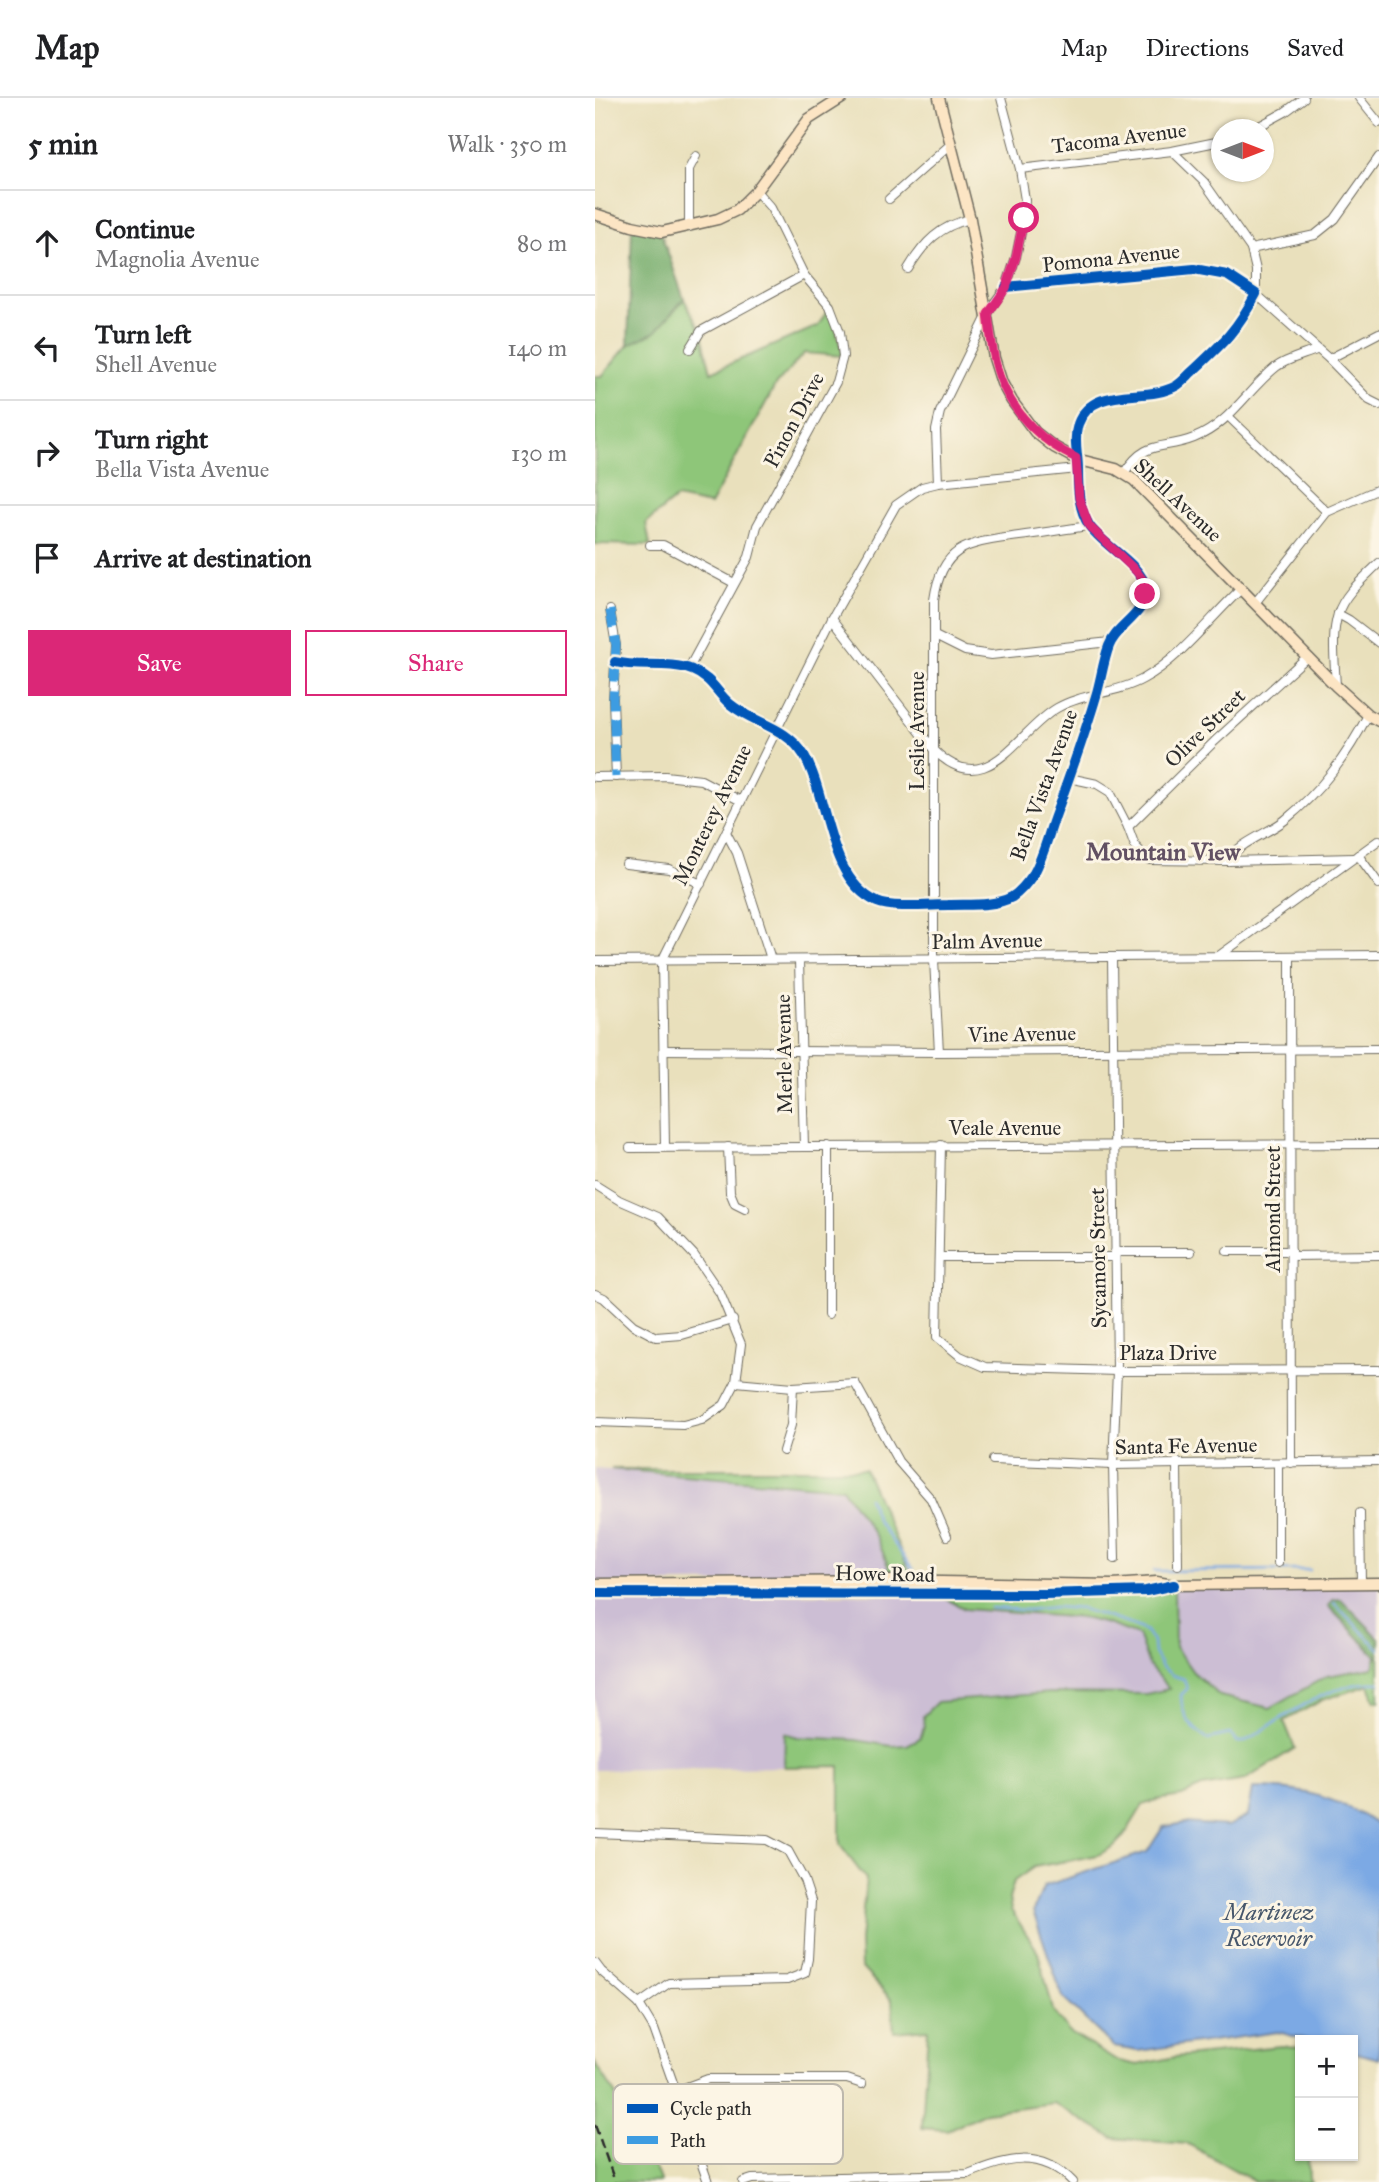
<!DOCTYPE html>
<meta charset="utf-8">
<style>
:root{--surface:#fff;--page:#f2f2f2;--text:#202124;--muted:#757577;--line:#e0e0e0;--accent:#db2777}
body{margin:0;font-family:"IM FELL Great Primer",serif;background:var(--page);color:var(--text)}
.controls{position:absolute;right:21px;bottom:21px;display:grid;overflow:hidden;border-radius:0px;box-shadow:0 2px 5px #0004}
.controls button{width:63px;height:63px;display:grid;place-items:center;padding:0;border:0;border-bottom:2px solid var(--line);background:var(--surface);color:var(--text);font:35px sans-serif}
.compass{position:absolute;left:616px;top:21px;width:63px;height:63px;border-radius:50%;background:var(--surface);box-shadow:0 2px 5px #0004;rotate:90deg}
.stop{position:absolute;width:21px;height:21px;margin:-16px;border:5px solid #db2777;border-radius:50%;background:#fff}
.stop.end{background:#db2777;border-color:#fff;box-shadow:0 2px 7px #0008}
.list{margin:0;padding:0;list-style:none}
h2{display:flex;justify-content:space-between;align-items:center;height:91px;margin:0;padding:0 28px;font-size:30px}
h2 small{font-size:23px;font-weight:400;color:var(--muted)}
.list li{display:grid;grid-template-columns:46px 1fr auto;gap:21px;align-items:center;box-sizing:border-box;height:105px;padding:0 28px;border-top:2px solid var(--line)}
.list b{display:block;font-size:26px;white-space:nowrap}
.list p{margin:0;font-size:23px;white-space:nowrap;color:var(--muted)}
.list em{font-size:23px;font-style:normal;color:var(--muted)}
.actions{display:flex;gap:14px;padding:21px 28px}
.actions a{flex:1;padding:16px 0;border:2px solid var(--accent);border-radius:0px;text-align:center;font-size:24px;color:var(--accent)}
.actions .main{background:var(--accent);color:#fff}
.icon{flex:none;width:38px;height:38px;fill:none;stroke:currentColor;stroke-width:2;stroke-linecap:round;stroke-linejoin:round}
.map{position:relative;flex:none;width:784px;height:2084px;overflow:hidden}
header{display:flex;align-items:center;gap:42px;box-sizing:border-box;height:98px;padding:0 35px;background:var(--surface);border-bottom:2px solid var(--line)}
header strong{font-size:33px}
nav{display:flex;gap:38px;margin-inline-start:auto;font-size:24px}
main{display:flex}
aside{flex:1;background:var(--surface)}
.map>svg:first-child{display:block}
</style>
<header>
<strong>Map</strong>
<nav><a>Map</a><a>Directions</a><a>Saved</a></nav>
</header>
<main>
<aside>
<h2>5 min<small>Walk · 350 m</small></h2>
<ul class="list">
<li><svg class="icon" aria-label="ahead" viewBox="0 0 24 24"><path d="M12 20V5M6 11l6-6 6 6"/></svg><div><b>Continue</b><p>Magnolia Avenue</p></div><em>80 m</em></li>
<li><svg class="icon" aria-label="left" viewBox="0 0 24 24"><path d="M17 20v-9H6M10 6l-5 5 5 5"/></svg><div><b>Turn left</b><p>Shell Avenue</p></div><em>140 m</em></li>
<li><svg class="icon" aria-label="right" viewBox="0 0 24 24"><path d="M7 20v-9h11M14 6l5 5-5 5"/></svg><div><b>Turn right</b><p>Bella Vista Avenue</p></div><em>130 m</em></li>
<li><svg class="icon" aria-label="arrive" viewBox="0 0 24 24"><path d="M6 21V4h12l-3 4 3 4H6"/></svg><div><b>Arrive at destination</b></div></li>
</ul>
<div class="actions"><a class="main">Save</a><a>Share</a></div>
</aside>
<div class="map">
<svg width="784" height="2084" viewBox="0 0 784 2084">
<rect width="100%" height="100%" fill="#fcf5e5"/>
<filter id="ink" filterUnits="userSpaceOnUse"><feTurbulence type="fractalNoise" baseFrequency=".0143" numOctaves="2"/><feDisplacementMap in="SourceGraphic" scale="14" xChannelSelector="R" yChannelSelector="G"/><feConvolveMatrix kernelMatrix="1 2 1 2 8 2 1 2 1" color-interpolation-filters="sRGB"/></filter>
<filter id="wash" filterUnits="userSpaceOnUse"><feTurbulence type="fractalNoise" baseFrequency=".00686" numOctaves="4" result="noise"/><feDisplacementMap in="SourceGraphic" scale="28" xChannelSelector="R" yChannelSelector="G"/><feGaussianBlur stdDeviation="1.57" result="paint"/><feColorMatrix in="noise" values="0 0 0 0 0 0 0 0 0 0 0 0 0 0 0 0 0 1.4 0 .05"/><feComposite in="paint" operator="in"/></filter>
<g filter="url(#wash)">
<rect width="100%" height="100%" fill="#e9e0bc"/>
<!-- industrial -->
<g fill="#ccbed4">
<path d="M0,1371L247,1390L282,1440L299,1483L0,1486Z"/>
<path d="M784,1485V1540L746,1501L734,1508L781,1558L778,1570L732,1578L675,1610L625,1598L598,1574L580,1549L579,1487Z"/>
<path d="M0,1495L344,1497L418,1516L488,1520L515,1527L543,1537L554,1568L575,1591L551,1596L455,1595L342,1604L328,1618L329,1629L325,1640L313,1647L296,1648L261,1642L202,1639L190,1636L189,1669L0,1672Z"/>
</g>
<!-- green -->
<g fill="#8ec679" stroke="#5c7852" stroke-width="2">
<path d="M89,201L106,233L116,274L223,228L235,208L248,258L209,255L180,288L115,407L81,400L51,425L55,447L0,446V278H7L33,247L60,234Z"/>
<path d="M16,1371H270L319,1484L299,1483L282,1440L247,1390Z"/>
<path d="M579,1487L580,1549L598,1574L625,1598L675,1610L732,1578L778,1570L781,1558L784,1561V1603H780L774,1587L727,1602L689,1623L700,1650L650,1682L607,1689L587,1698L561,1702L548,1707L529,1738L519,1748L503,1757L439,1769L419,1783L414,1801L416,1812L443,1854L458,1912L474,1934L520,1962L542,1967L580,1959L686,1948L705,1949V2058H713L714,2080L716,2084H661L593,2046L518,2040L458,2005L391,2014L352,2032L327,2030L333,1931L299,1934L297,1902L266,1869L265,1843L271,1781L245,1747V1668L189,1669L190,1635L202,1639L261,1642L296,1648L312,1647L325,1640L329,1629L328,1618L342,1604L455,1595L551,1596L574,1591L554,1568L543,1537L515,1527L488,1520L370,1511L344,1497Z"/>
<path d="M0,1964L27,2007L63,2077L65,2084H0Z"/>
</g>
<!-- forest -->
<g fill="#72ab69" stroke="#4e6b4a" stroke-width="2">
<path d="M37,129L66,135L89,201L60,234L33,247Z"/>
<path d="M746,1501L784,1540V1561L733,1508L738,1502Z"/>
</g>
<!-- water -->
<path fill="#7ba9e4" stroke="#536a88" stroke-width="2" d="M658,1690C708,1690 743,1699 784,1728V1961L758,1954V1942H713L683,1934L543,1953L519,1949L468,1900L438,1813L449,1788L552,1754L568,1729L590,1725L633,1728L653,1718Z"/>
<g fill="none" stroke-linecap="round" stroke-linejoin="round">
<!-- stream -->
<g stroke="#7ba9e4" stroke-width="2.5">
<path d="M273,1399L283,1424L318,1471"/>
<path d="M559,1473L715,1472"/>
<path d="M739,1505L784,1551"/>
<path d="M395,1510L432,1512L460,1509L487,1511L540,1528L551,1533L558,1544L559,1555L567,1569L577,1577L589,1581L592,1591L586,1597C587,1619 595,1629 613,1641L635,1636L643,1644H649C687,1621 738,1581 784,1585"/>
</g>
</g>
</g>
<g filter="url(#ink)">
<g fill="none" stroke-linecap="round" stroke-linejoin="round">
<defs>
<g id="street">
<path d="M764,0L784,25"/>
<path d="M657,32L690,14L709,0"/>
<path d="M577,53L609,84L656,151L661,172V196L734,261L774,302L784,307"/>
<path d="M425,71L577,53L626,43"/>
<path d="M294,101L356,46"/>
<path d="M94,129V71L101,58"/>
<path d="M656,151L720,137L740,121L784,59"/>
<path d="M313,171C329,144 345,128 375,121"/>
<path d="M95,251L106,233L209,177"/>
<path d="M734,261L784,235"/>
<path d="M634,319L732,414"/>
<path d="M529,375C552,340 566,353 599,340C635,326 652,292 681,269C692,261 709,257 721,252"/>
<path d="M343,385L341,332L345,314L397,208L411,189L421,159L429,120L430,102L425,71L406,0"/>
<path d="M55,447H68L139,485"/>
<path d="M660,505L732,414L784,391"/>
<path d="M15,512L21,547L18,601L21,679"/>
<path d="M743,516L754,522L784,545"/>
<path d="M237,520L339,652C392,705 422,633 462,610C488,595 521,596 548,581C586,560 614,521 646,491"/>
<path d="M340,538L370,553L396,557L515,544"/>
<path d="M20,564C44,570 74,563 97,572C118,581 120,593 135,606C159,626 191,628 209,657C234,700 231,780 282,804C298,811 335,807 353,807C374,806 398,809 417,799C426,793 433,784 439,775C448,759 453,738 459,721C474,680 489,639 501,598C506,582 508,564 514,548C522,526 553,517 550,489C547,466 506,447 494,427C483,411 483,390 483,371C483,356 478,341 483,326C498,285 551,305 581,288C588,284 594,276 600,271C629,244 642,232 661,196L632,177L599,171L411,189"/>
<path d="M94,570L154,459L162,428L241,284L248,258L245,234L235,208L209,177L176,110L161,93"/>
<path d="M741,588C740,566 736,538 743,516C749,496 769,480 784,465"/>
<path d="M0,679L70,678L106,682L146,703"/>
<path d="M474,680L502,686L515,694L533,729L540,748L554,762L633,763L759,760"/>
<path d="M533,729L620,643L712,559"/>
<path d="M132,736L142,755L176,861"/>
<path d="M763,757L784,786"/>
<path d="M633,763C641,746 674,735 690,722C727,692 751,659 773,617"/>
<path d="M31,766L74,771L106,786"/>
<path d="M625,857L784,742"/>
<path d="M695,858L696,1365"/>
<path d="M517,859L522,1273L518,1367L520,1461"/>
<path d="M0,863L784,857"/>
<path d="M204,863L209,1049"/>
<path d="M69,952L344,954L784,951"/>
<path d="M344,954L339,862V502C347,445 376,445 424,438C447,435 471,431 494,428"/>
<path d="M346,1047L342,1239L365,1258L390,1269L522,1273L784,1272"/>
<path d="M70,1048L67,863L237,520L301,407L327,389L343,385L483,371"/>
<path d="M233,1048V1217"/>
<path d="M133,1049L135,1094L140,1106L150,1111"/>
<path d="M35,1050L784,1046"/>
<path d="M0,1087L24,1102L63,1119L99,1157L125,1195L146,1246L141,1284L129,1307L107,1322L88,1327L0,1324"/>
<path d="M632,1153H696"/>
<path d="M520,1154H596"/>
<path d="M696,1158L784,1157"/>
<path d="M344,1159H520"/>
<path d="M0,1196L9,1200L38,1227L61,1239L87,1237L138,1222"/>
<path d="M141,1284L198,1289L260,1285L303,1363L336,1401L352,1438"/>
<path d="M188,1353L196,1327L198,1289"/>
<path d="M398,1362L518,1367L784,1363"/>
<path d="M582,1364L583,1467"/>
<path d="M683,1365V1465"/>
<path d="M765,1415L766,1485"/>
<path d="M0,1735L172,1742L193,1753L209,1782L216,1803L213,1861L210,1875L192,1882L74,1885L44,1906"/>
<path d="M0,1865L6,1873L44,1906L59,1931L113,2084"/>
<path d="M81,1993L113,1981H252L267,1986"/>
<path d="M148,2084L157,2081L373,2076C411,2060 446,2051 478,2084"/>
</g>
<g id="secondary">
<path d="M344,0L375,121L399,260L407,285L417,303L440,334L459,349L481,361L521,371L539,382L741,588L773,617L784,623"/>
<path d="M0,116L37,128L67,134L123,121L142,112L161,93L214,21L247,0"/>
<path d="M0,1486L291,1483L518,1487L561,1484L579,1487L784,1485"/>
<path d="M0,1495L450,1496L551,1493L573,1489"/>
</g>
</defs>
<!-- street casing -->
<use href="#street" stroke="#6e6a5e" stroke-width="10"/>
<!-- secondary casing -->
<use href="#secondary" stroke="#6e6a5e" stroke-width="13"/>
<!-- street -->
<use href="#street" stroke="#fff" stroke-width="8"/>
<!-- secondary -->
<use href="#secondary" stroke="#fce5c4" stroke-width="10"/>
<!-- rail -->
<path stroke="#2b2b2b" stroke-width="2.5" stroke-dasharray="10 5" stroke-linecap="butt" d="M0,2027L20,2084"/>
<!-- quiet -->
<path stroke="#3d9ce1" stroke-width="9" stroke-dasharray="18 9" stroke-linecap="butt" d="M15,512L21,547L18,601L21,679"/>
<defs>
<g id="cycleway">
<path d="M20,564C44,570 74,563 97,572C118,581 120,593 135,606C159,626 191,628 209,657C234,700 231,780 282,804C298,811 335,807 353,807C374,806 398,809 417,799C426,793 433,784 439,775C448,759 453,738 459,721C474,680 489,639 501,598C506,582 508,564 514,548C522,526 553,517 550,489C547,466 506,447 494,427C483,411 483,390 483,371C483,356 478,341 483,326C498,285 551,305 581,288C588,284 594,276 600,271C629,244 642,232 661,196L632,177L599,171L411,189"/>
<path d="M0,1495L450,1496L551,1493L579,1487"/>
</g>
</defs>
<!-- cycleway casing -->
<use href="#cycleway" stroke="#fcf5e5" stroke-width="15"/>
<!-- cycleway -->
<use href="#cycleway" stroke="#0057b8" stroke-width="10"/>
</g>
</g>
<g fill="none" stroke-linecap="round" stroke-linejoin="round" filter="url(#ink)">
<!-- route -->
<path stroke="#db2777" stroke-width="9" d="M429,120L421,159L411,190L393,216C396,239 398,264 407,285C421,319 449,345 481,360L484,400L494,428L541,473L548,482L550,496"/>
</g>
<g text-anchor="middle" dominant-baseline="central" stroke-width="6" stroke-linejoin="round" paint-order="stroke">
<!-- street labels -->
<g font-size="21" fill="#2b2b2b" stroke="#fcf5e5">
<text transform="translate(524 40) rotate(-7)">Tacoma Avenue</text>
<text transform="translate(516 160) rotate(-6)">Pomona Avenue</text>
<text transform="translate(199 322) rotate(-62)">Pinon Drive</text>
<text transform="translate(583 402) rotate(43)">Shell Avenue</text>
<text transform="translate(610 630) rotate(-44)">Olive Street</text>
<text transform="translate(322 633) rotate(-90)">Leslie Avenue</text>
<text transform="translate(449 687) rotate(-70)">Bella Vista Avenue</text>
<text transform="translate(117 717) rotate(-64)">Monterey Avenue</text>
<text transform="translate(392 843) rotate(-1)">Palm Avenue</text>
<text transform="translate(427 936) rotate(-1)">Vine Avenue</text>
<text transform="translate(189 956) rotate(-91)">Merle Avenue</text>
<text x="410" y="1030">Veale Avenue</text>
<text transform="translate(678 1111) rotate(-90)">Almond Street</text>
<text transform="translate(503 1160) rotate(-91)">Sycamore Street</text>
<text x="573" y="1255">Plaza Drive</text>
<text transform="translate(591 1348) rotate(-1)">Santa Fe Avenue</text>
<text transform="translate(290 1476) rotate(1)">Howe Road</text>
</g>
<!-- water labels -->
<g font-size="23" font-style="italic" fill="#47576c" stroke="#fcf5e5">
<text x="674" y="1814">Martinez<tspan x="674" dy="26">Reservoir</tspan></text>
</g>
<!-- quarter labels -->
<g font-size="24" font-weight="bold" fill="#625063" stroke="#fcf5e5">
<text x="568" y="754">Mountain View</text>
</g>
</g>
<!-- legend -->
<rect x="18" y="1986" width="230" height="80" rx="10" fill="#fcf5e5" stroke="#bdb8ad" stroke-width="2"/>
<rect x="32" y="2006" width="31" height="9" fill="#0057b8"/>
<rect x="32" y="2038" width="31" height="8" fill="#3d9ce1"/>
<g font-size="19" fill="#2b2b2b">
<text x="75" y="2017">Cycle path</text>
<text x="75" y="2049">Path</text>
</g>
</svg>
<div class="controls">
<button>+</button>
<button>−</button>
</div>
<svg class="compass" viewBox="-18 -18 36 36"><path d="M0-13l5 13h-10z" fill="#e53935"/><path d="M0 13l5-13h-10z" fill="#757577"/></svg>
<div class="stop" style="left:429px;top:120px"></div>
<div class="stop end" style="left:550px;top:496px"></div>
</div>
</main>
